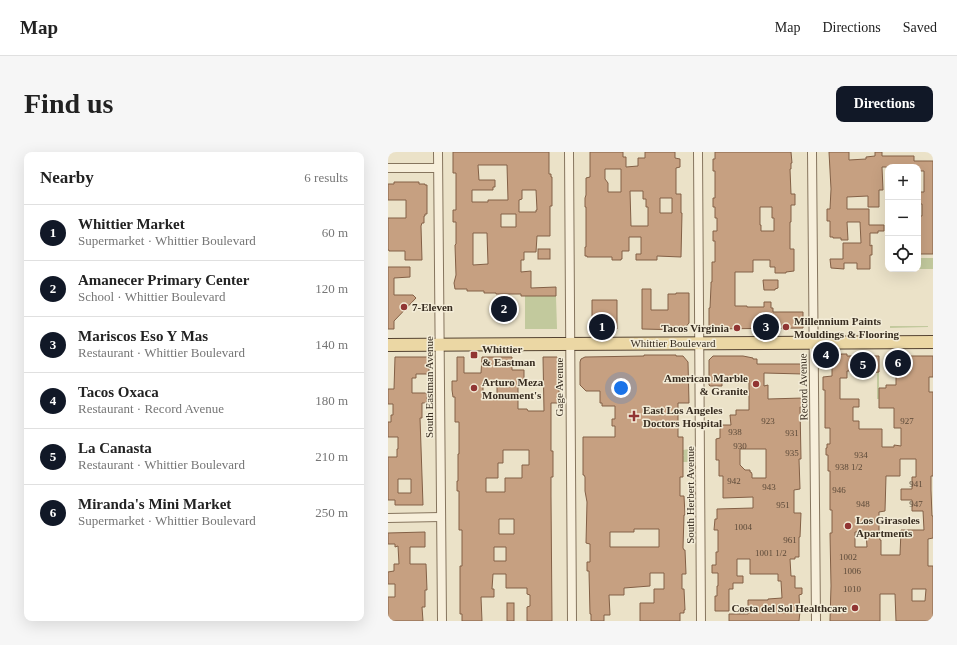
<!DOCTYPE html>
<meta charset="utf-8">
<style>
:root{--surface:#fff;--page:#f6f6f6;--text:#222;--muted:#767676;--line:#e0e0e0;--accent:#111827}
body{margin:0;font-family:"Times New Roman",serif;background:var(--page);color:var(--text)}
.controls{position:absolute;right:12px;top:12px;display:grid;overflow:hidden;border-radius:8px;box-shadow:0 4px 16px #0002}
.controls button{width:36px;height:36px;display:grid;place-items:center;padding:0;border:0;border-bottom:1px solid var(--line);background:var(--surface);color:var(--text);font:20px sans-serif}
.you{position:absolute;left:233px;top:236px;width:14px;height:14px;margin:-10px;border:3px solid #fff;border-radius:50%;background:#1a73e8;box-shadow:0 0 0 6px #1a73e833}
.badge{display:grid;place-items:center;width:26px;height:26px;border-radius:50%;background:var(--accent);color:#fff;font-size:13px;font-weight:700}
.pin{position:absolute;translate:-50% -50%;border:2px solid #fff;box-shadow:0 1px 4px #0006}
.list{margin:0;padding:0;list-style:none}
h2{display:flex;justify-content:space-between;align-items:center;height:52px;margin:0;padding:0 16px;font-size:17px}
h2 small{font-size:13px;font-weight:400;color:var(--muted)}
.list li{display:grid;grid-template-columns:26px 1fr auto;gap:12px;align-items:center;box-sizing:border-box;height:56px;padding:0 16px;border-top:1px solid var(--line)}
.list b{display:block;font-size:15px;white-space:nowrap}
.list p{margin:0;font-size:13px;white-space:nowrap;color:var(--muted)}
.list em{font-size:13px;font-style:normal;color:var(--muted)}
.icon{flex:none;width:22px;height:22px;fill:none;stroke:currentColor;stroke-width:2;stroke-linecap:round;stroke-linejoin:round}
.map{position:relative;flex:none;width:545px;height:469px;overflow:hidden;border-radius:8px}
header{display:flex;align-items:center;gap:24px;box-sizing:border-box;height:56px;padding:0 20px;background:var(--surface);border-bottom:1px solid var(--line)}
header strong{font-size:19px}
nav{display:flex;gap:22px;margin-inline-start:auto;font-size:14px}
.intro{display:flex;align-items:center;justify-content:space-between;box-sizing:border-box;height:96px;padding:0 24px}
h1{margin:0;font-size:28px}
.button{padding:10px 18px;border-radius:8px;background:var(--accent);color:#fff;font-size:14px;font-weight:700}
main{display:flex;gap:24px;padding:0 24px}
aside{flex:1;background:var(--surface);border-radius:8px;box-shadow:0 4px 16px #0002}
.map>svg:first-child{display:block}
</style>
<header>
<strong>Map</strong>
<nav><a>Map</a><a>Directions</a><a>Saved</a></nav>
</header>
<div class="intro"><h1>Find us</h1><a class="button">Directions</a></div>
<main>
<aside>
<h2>Nearby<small>6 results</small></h2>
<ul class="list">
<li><span class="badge">1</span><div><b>Whittier Market</b><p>Supermarket · Whittier Boulevard</p></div><em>60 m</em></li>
<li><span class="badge">2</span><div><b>Amanecer Primary Center</b><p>School · Whittier Boulevard</p></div><em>120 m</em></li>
<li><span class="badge">3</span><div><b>Mariscos Eso Y Mas</b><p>Restaurant · Whittier Boulevard</p></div><em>140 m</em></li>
<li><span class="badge">4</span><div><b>Tacos Oxaca</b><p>Restaurant · Record Avenue</p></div><em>180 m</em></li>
<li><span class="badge">5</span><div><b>La Canasta</b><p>Restaurant · Whittier Boulevard</p></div><em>210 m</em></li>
<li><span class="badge">6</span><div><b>Miranda's Mini Market</b><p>Supermarket · Whittier Boulevard</p></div><em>250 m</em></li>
</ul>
</aside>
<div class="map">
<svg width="545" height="469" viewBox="0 0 545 469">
<rect width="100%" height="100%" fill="#ebe2c8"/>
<!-- green -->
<g fill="#c2c99d">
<rect x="530" y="106" width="15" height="11"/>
<path d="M137,144H168L169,177H137Z"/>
<path d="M502,174H540V175L502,176Z"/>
<rect x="489" y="220" width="2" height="27"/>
<path d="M301,297V310H295V304H296L295,303V298Z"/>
</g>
<!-- building -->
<g fill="#c6a081" stroke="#836046" fill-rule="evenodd">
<path d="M65,0H161V22H163V25H164V54H162V84H149L148,100H136V108H133V120L143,119V136L168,135V144H133V142H108V141H96V139H79V137H67L66,131L68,123L67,93L68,92V70H65V58H68V21H65ZM90,13H119L120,48H100V50H84V38H105V35H107V28H91ZM134,38H148L149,58H148V60H131V48L134,47ZM113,62H128V75H113ZM85,81H99L100,112L85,113Z"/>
<path d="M202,0H235V5H238V15L250,14V6H257V0H287V6L292,7V15L288,16V42H293V61H294L293,105L269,104V108H248V102H253V85H241V99H234V107H233V108H224V105H199V104H197V95H198V55H197V46L198,43V26L202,25ZM217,17H233V40H220V31L217,27ZM242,39H255V47H258V55H260V74H243ZM272,46H284V61H272Z"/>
<path d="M327,0H403L404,11H403V17H402L403,42H407V53H403V70H402V97H406V119L398,120V121H387V115H382V108H365V120H347V154H359V155H376V150H383V156H385V160H415V176L321,177V156H322L323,134V130H324V110H327V89H325V79H329V66H327V55H325V46H327V19H325V7H327ZM372,55H384V66H386V79H373V73H372Z"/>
<path d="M441,0H461V8L478,7V5L487,4V0H494V4H526V9H545V102H530V91H532V77H530V64H534V52H530V40H536V19H530V15H494L495,38H491V55H480V44L459,45V57H481V73H496V79H490V81H482V94L484,93V103H482V117H469V111H456V117L443,116L442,107H455V91H473L472,70H459L460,88H453V86H445V85H442V69H439V57H442L443,37Z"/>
<path d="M6,30H31V32H37V33H39V62H37V64H36V71H34L33,74L34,108H17V99H1V98H0V66H18V48H0V32H6Z"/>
<rect x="150" y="97" width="12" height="10"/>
<path d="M0,115H22V125L6,126V143H25L28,146L6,169V177H0Z"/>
<path d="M375,128H390V136L387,137V138H376Z"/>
<path d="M254,137H263V158H280V142H288V141H301V171L295,178L254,177Z"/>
<path d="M204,148H229V177H206V168H204Z"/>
<path d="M453,202H459V204H491V220L481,221V223H470V219H459V226H452V247H471V255H465V269H471V277H494V295H506V293L513,294V276H506V256H491V236H498V233H508V204H545V225H541V240H545V324H543V338L544,364H545V386L540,387V414H545V469H508L507,442H492V469H442V468L443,434L442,381H444V358H442V319H440V303H438V296H439V292H442V276H437V238H435V225L444,224V204H446V203H453ZM512,307H528V325H524V337H513V348H524V359H535L536,378H513L512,403H493V388H492L491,384V360L497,359L498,324H512ZM467,380H478L479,395H467ZM524,437H538L537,449H524Z"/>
<path d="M256,203H288V204H295L300,210L301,251H290V285H295V325H292V344H296L297,363H296L295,396L296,398H297L298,422H294V437H296L297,458H296V461H292V469H252V451H266V437H276V421H262V434L236,436V443H221L222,463H216V469H203V462H202L201,419H199V410H202V392L198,391L199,350L197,339V325L196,323H195V285H227V274H224V267H227V254H214V251H212V239H198L192,233V210L193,207L197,205L256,204ZM246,377H271V395H222V380H246Z"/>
<path d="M325,204H355L365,206V207H369V212H415V222L376,221V234L380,233V247L415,246V255H412L413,307H411L412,337L406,338V361H413L412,385H411V405H407V407H402L403,424H407V436H414V442L411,443L412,459L411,469H341V462H360V448H380V447L394,446L393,429H390V422H362V407H349V424H355V431H345V437H341V459H327V444H329V434H330V421H324V413H328V400H330V378H326L327,367H329V357L365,356V345L335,346V324H331V308H328V287L332,286V273H343L342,263H348V258H361V228H334V234H322L321,233V208ZM352,297H378V326H364V322L363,320H362V318H357L352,313Z"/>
<path d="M7,205H41V222H28V226H24V241H39V251H34V266H32L35,353H7V348H0V305H9V297H10V285H0V270H3V263H5V252H0V237H6ZM10,327H23V341H10Z"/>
<path d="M69,205H76V221H93L94,205H124V218H136V232L135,234H130V257H139L140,259H156L155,205H169L171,207V251H163V299H165V325H163V344L164,469H139V455L142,454V443L139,442V436H118V422H105L104,437H106V445H93L94,469H74V462H72V414H74V378H71V339H69V329H70V302H71V270H67V245H65L64,238V229H69ZM95,231H109V243H95ZM115,298H141V313H134V326H117V340H98V326H110V311H115ZM111,367H126V382H111ZM106,395H118V409H106Z"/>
<path d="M37,380V395H22V412H38L39,438H37V455H34L35,469H0V445H7V432H0V420L6,419V412H11L10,394L7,395V392H0V381Z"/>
<rect x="119" y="451" width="7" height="18"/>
</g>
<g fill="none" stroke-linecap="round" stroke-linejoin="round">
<defs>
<g id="minor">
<path d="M50,0L54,469"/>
<path d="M181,0L184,469"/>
<path d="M310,0L313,469"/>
<path d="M424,0L428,469"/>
<path d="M0,16H50"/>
<path d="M0,366L53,365"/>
</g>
<path id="primary" d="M0,193L545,190"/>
</defs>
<!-- minor casing -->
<use href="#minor" stroke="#86755e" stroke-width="10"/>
<!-- primary casing -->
<use href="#primary" stroke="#544332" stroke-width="14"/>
<!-- minor -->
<use href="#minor" stroke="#f7efdb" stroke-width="8"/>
<!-- primary -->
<use href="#primary" stroke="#ebd7a4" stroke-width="12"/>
</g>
<!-- markers -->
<g fill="#913533" stroke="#f3ecd7" stroke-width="1.5">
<circle cx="16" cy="155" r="4"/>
<circle cx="398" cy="175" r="4"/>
<circle cx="349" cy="176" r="4"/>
<rect x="82" y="199" width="8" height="8" rx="2"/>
<circle cx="368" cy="232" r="4"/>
<circle cx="86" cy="236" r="4"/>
<path d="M244 258h4v4h4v4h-4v4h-4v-4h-4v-4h4z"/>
<circle cx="460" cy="374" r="4"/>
<circle cx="467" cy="456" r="4"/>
</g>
<g text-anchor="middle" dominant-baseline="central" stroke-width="3" stroke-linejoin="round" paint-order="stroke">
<!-- number labels -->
<g font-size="9" fill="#5c4a39">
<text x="380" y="269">923</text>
<text x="519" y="269">927</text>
<text x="347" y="280">938</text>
<text x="404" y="281">931</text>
<text x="352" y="294">930</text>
<text x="404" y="301">935</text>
<text x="473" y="303">934</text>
<text x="461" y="315">938 1/2</text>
<text x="346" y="329">942</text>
<text x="528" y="332">941</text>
<text x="381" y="335">943</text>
<text x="451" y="338">946</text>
<text x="475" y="352">948</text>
<text x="528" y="352">947</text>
<text x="395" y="353">951</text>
<text x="355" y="375">1004</text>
<text x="402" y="388">961</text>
<text x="383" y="401">1001 1/2</text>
<text x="460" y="405">1002</text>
<text x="464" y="419">1006</text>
<text x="464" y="437">1010</text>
</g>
<!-- poi labels -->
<g font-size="11" font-weight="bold" fill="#382d21" stroke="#f3ecd7" text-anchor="start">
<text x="24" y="155">7-Eleven</text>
<text x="406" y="169">Millennium Paints<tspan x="406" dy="13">Mouldings &amp; Flooring</tspan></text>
<text x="341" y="176" text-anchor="end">Tacos Virginia</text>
<text x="94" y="197">Whittier<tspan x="94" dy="13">&amp; Eastman</tspan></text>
<text x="360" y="226" text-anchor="end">American Marble<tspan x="360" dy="13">&amp; Granite</tspan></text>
<text x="94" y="230">Arturo Meza<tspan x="94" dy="13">Monument's</tspan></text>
<text x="255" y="258">East Los Angeles<tspan x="255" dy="13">Doctors Hospital</tspan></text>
<text x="468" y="368">Los Girasoles<tspan x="468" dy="13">Apartments</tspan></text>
<text x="459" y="456" text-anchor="end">Costa del Sol Healthcare</text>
</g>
<!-- street labels -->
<g font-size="11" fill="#382d21" stroke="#f3ecd7">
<text x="285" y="191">Whittier Boulevard</text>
<text transform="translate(41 235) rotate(-90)">South Eastman Avenue</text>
<text transform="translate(171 235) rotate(-90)">Gage Avenue</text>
<text transform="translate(415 235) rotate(-91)">Record Avenue</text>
<text transform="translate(302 343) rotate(-90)">South Herbert Avenue</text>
</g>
</g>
</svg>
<div class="controls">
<button>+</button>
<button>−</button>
<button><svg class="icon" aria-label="locate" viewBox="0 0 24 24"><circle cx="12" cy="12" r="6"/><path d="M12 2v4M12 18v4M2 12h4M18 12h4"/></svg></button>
</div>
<div class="you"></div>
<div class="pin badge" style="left:214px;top:175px">1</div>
<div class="pin badge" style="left:116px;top:157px">2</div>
<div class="pin badge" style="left:378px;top:175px">3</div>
<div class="pin badge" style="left:438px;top:203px">4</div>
<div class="pin badge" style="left:475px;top:213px">5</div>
<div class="pin badge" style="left:510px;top:211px">6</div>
</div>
</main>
